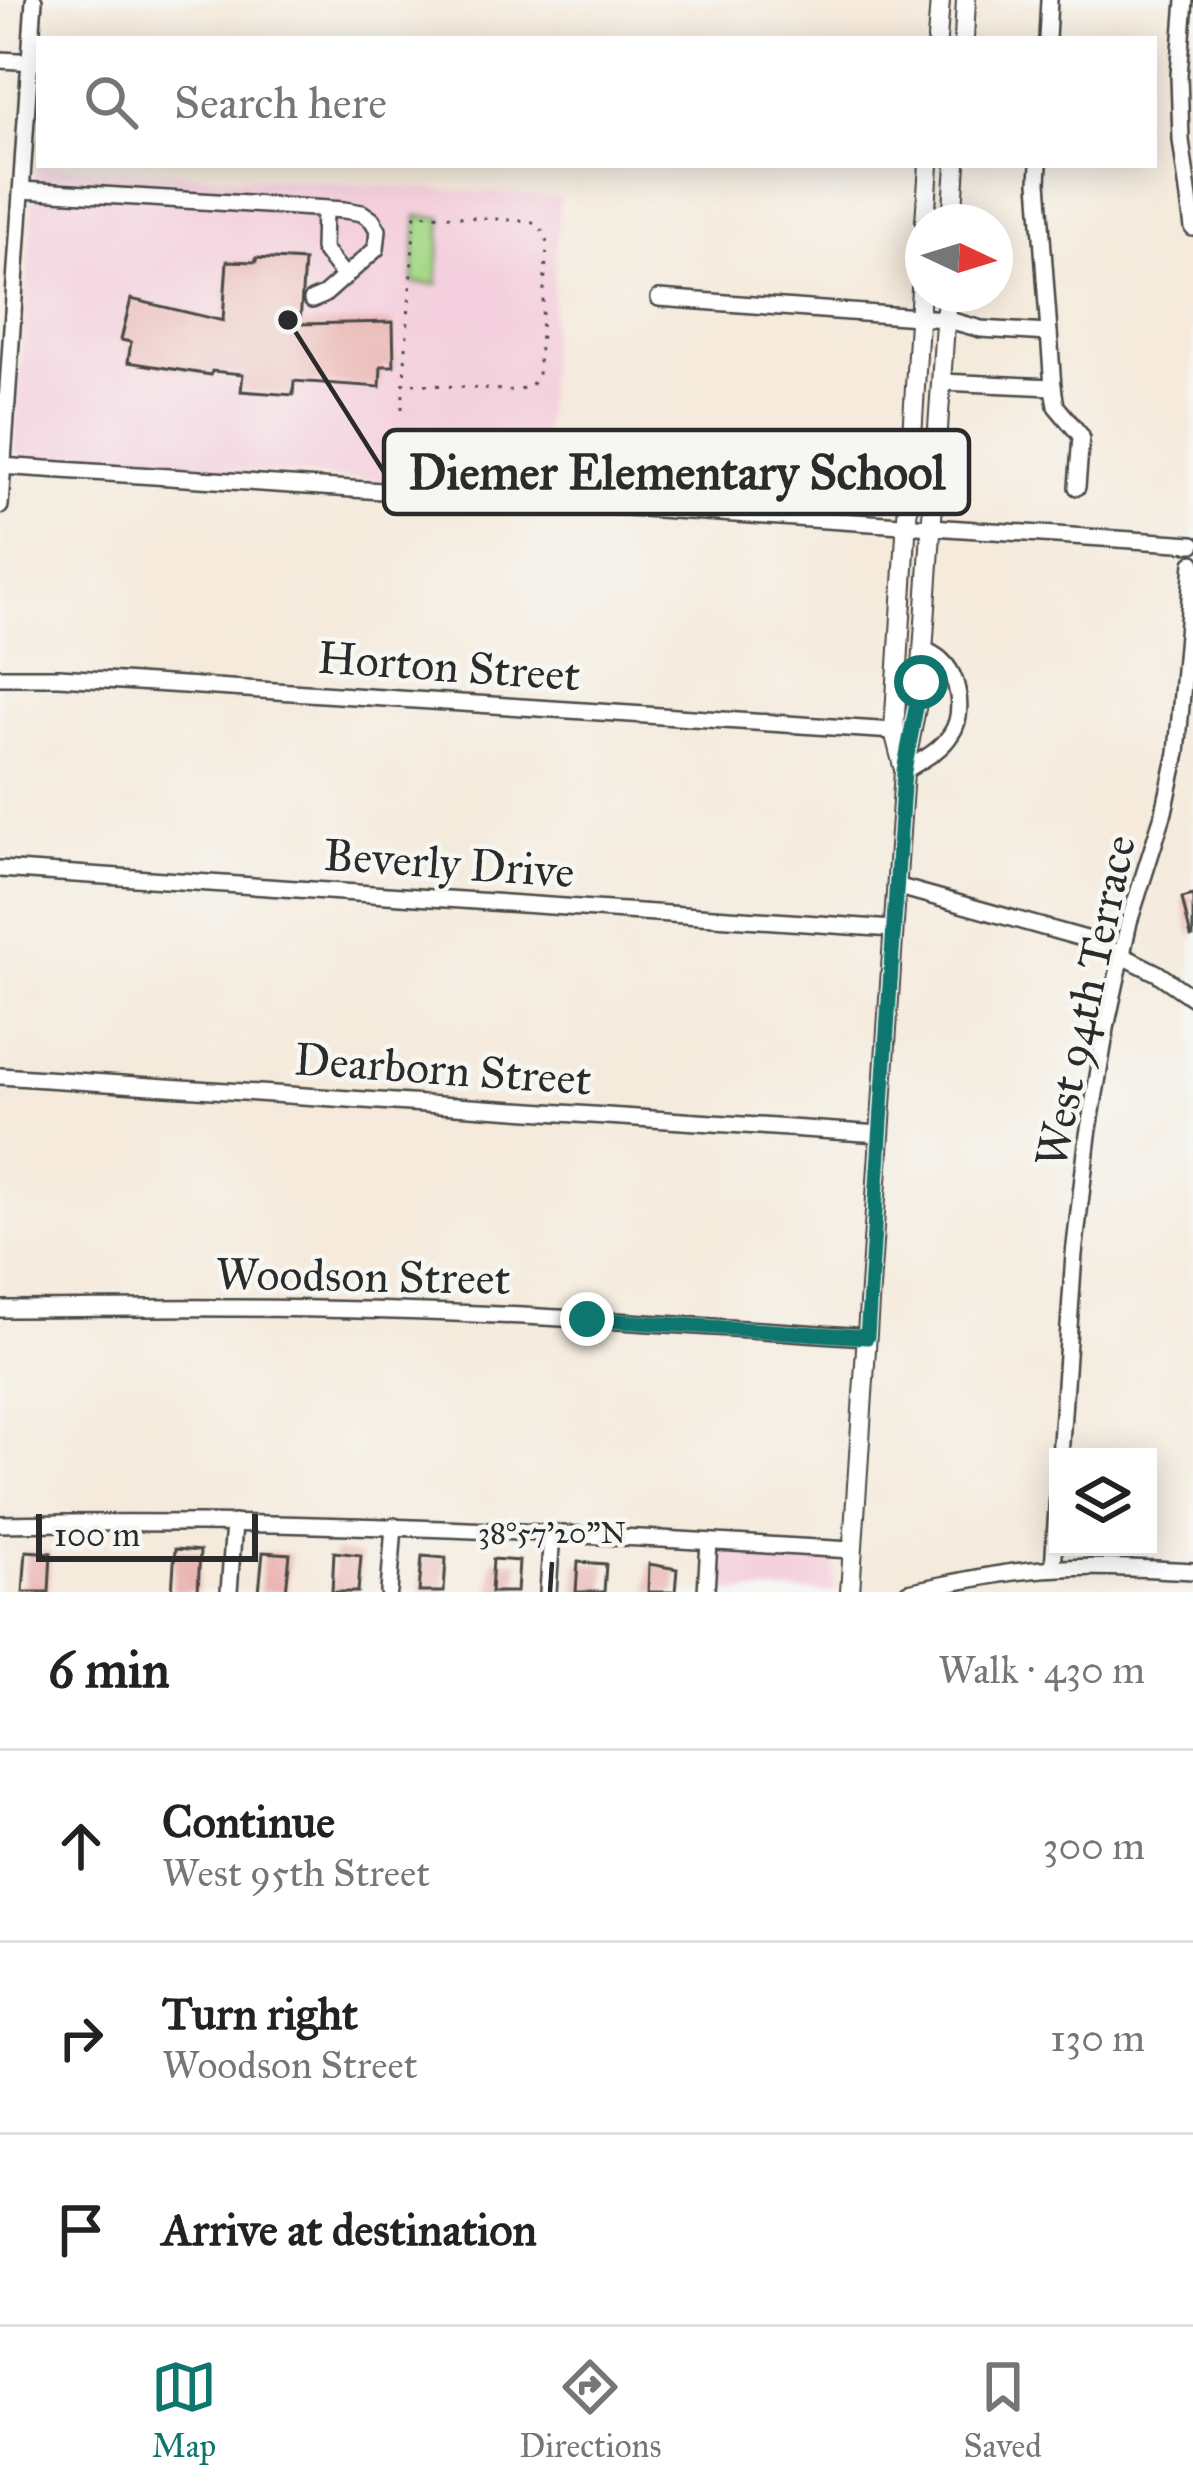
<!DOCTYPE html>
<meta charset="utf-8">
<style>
:root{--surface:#fff;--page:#f6f6f6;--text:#222;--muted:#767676;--line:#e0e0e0;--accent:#0f766e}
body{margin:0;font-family:"IM FELL Great Primer",serif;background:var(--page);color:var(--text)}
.controls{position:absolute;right:36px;bottom:36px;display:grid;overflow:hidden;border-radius:0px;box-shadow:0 6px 30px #0003}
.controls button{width:108px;height:108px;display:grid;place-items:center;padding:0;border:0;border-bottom:3px solid var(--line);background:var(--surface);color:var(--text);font:60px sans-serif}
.compass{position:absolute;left:905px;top:204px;width:108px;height:108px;border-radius:50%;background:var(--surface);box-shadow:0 6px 30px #0003;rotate:94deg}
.scale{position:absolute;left:36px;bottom:30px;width:222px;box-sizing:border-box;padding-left:12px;border:6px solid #2b2b2b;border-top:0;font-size:33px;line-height:42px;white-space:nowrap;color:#2b2b2b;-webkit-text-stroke:9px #f6f6f2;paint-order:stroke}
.stop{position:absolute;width:36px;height:36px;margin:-27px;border:9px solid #0f766e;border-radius:50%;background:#fff}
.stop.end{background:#0f766e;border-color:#fff;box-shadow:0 3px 12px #0008}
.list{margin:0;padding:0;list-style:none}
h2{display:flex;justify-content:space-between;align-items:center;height:156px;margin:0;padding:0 48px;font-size:51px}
h2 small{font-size:39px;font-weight:400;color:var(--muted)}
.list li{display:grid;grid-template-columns:78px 1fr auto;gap:36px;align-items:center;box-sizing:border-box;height:192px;padding:0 48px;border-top:3px solid var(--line)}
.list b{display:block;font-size:45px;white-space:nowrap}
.list p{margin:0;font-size:39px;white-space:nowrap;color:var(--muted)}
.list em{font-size:39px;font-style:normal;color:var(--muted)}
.icon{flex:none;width:66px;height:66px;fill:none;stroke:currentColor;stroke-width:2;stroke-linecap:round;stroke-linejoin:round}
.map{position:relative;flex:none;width:1193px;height:1592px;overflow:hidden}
.search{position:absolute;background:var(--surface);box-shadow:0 6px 30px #0003;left:36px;right:36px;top:36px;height:132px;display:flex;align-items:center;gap:30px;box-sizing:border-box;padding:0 42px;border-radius:0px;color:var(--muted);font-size:45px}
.sheet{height:732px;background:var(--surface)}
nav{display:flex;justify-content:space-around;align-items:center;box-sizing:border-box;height:168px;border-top:3px solid var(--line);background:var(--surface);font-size:33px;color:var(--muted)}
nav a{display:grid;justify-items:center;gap:6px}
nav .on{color:var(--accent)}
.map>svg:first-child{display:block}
</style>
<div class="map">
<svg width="1193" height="1592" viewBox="0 0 1193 1592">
<rect width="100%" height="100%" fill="#f6f6f2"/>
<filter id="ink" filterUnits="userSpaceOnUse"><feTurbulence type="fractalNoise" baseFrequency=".00833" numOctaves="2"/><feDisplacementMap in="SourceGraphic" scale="24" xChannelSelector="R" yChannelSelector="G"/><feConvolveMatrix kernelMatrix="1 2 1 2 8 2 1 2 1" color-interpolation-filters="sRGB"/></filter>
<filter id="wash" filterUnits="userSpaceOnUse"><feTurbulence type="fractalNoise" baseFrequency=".004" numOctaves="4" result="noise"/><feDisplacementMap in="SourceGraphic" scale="48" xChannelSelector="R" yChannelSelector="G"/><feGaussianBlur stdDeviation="2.7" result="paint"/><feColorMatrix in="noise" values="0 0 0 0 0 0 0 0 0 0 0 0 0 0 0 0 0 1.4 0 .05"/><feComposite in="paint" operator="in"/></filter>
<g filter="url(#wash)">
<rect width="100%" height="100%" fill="#f5eadb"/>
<!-- built -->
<g fill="#f4cfdd">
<path d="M35,165L560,197L540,491L21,457L14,449Z"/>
<path d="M720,1549L824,1556L834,1563V1592H718Z"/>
</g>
<!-- green -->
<path fill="#a5d988" stroke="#68825a" stroke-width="3" d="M417,216L442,218L437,284L413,283Z"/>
<g id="blocks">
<!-- building -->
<g fill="#eab5b3">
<path d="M256,258L304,261L300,324L393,322L394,366H381L380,387L294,381L293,395L241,391L243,374L212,371L211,375L128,362L131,342L121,340L131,299L223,321L227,261L256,262Z"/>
<path d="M1193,895V937H1191L1182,898Z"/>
<path d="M175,1549L200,1551L198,1592H172Z"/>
<path d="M26,1551L51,1553L49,1592H23Z"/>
<path d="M263,1552L290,1554L286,1592H259Z"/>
<path d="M334,1552L361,1555L358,1592H332Z"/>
<path d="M422,1556L446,1558L444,1592H419Z"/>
<path d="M493,1559L519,1561L517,1592H491Z"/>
<path d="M578,1562L606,1564L604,1592H576Z"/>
<path d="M649,1564L677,1569L675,1592H648Z"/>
</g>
</g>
</g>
<g filter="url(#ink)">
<use href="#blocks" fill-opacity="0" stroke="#494845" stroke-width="3"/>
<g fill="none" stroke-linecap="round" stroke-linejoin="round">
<defs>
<g id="minor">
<path d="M1185,0L1179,75L1181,140L1193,228"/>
<path d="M1047,39L1049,0"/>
<path d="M0,60L36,62"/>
<path d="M1039,165L1038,182L1053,387"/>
<path d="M22,190L344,210L362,213L372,220L378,230L376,249L324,295L312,300"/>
<path d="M324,209L323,249L345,277"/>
<path d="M659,298L945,319L981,329L1049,333"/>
<path d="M942,382L1053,387L1056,406L1081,436L1077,487"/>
<path d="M0,466L1193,544"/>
<path d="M0,506L34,0"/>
<path d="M0,677H59L894,731"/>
<path d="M904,771C920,761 941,751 951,734C965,714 959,676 941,660C936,655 930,653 924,649"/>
<path d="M0,869L893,929"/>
<path d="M896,886L1093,941L1157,973L1193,998"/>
<path d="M0,1076L880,1134"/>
<path d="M0,1309C79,1309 158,1307 238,1308C448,1309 658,1323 867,1337"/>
<path d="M1060,1457L1074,1254L1088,1135L1107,1023L1129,922L1164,812L1177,753L1193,563"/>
<path d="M0,1524C285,1518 568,1533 852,1550"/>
<path d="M1053,1568L1058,1494"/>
<path d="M229,1592L234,1523"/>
<path d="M389,1592L394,1526"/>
<path d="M548,1592L552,1532"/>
<path d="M706,1592L709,1542"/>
<path d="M908,1592C948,1584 989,1574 1031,1570C1085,1565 1139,1568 1193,1571"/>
</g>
<g id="major">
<path d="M937,39L940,0"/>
<path d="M964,39L966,0"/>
<path d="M925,222L929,165"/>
<path d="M952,222L956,165"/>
<path d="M903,766L894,731L923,256"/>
<path d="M850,1592L904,771L921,682L947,294"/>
</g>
</defs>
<!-- minor casing -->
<use href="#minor" stroke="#494845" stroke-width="20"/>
<!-- major casing -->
<use href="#major" stroke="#494845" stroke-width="22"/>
<!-- path -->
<path stroke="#494845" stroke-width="3" stroke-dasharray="3 9" stroke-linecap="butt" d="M402,409L415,214L528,221C540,225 546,233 547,246L538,375L532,384L516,391L404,383"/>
<!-- minor -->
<use href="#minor" stroke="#fff" stroke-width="15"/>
<!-- major -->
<use href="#major" stroke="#fff" stroke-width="18"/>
</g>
</g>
<g fill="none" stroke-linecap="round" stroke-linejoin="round" filter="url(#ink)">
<!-- route -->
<path stroke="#0f766e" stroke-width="15" d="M587,1319L867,1337L904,771L921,682"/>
</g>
<!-- ticks -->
<path fill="none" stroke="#2b2b2b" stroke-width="4.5" d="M550,1592L552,1562"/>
<g text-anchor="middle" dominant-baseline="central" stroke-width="9" stroke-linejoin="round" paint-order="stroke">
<!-- street labels -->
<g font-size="45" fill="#2b2b2b" stroke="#f6f6f2">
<text transform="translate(449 666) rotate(4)">Horton Street</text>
<text transform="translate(449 863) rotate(4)">Beverly Drive</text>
<text transform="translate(1085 1001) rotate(-78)">West 94th Terrace</text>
<text transform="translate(443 1069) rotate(4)">Dearborn Street</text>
<text transform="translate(363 1276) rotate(1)">Woodson Street</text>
</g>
</g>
<g font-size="30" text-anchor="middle" fill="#2b2b2b" stroke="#f6f6f2" stroke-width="9" stroke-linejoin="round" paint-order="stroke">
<text x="552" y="1543">38°57'20"N</text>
</g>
<!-- callouts -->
<path fill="none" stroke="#2b2b2b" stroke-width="4.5" d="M288 320L384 472"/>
<circle fill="#2b2b2b" stroke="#f6f6f2" stroke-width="4.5" cx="288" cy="320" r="12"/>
<rect fill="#f6f6f2" stroke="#2b2b2b" stroke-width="4.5" x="384" y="430" width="585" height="84" rx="12"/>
<g font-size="48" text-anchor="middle" font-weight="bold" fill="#2b2b2b">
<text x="677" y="489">Diemer Elementary School</text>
</g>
</svg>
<div class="controls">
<button><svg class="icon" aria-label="layers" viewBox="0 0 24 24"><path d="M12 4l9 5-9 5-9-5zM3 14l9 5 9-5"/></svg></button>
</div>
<svg class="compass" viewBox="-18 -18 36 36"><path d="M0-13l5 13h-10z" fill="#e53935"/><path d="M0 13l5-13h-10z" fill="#767676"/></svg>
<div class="scale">100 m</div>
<div class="stop" style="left:921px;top:682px"></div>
<div class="stop end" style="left:587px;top:1319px"></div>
<div class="search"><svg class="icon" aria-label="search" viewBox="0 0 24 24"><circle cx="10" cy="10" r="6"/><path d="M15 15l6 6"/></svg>Search here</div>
</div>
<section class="sheet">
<h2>6 min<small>Walk · 430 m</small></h2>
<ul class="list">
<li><svg class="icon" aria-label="ahead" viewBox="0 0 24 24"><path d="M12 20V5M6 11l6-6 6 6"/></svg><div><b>Continue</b><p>West 95th Street</p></div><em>300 m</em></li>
<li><svg class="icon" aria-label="right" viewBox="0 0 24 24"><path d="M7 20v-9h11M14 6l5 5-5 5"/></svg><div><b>Turn right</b><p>Woodson Street</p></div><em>130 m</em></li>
<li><svg class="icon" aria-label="arrive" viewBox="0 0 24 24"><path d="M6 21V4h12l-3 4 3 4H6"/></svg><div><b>Arrive at destination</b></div></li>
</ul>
</section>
<nav>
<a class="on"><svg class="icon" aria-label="map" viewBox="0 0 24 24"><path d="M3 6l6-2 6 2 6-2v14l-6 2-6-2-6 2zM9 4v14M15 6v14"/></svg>Map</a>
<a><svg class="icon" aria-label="directions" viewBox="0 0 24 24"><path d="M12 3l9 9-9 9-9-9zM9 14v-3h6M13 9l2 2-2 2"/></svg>Directions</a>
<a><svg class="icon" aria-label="saved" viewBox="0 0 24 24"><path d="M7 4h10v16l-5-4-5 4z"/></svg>Saved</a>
</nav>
